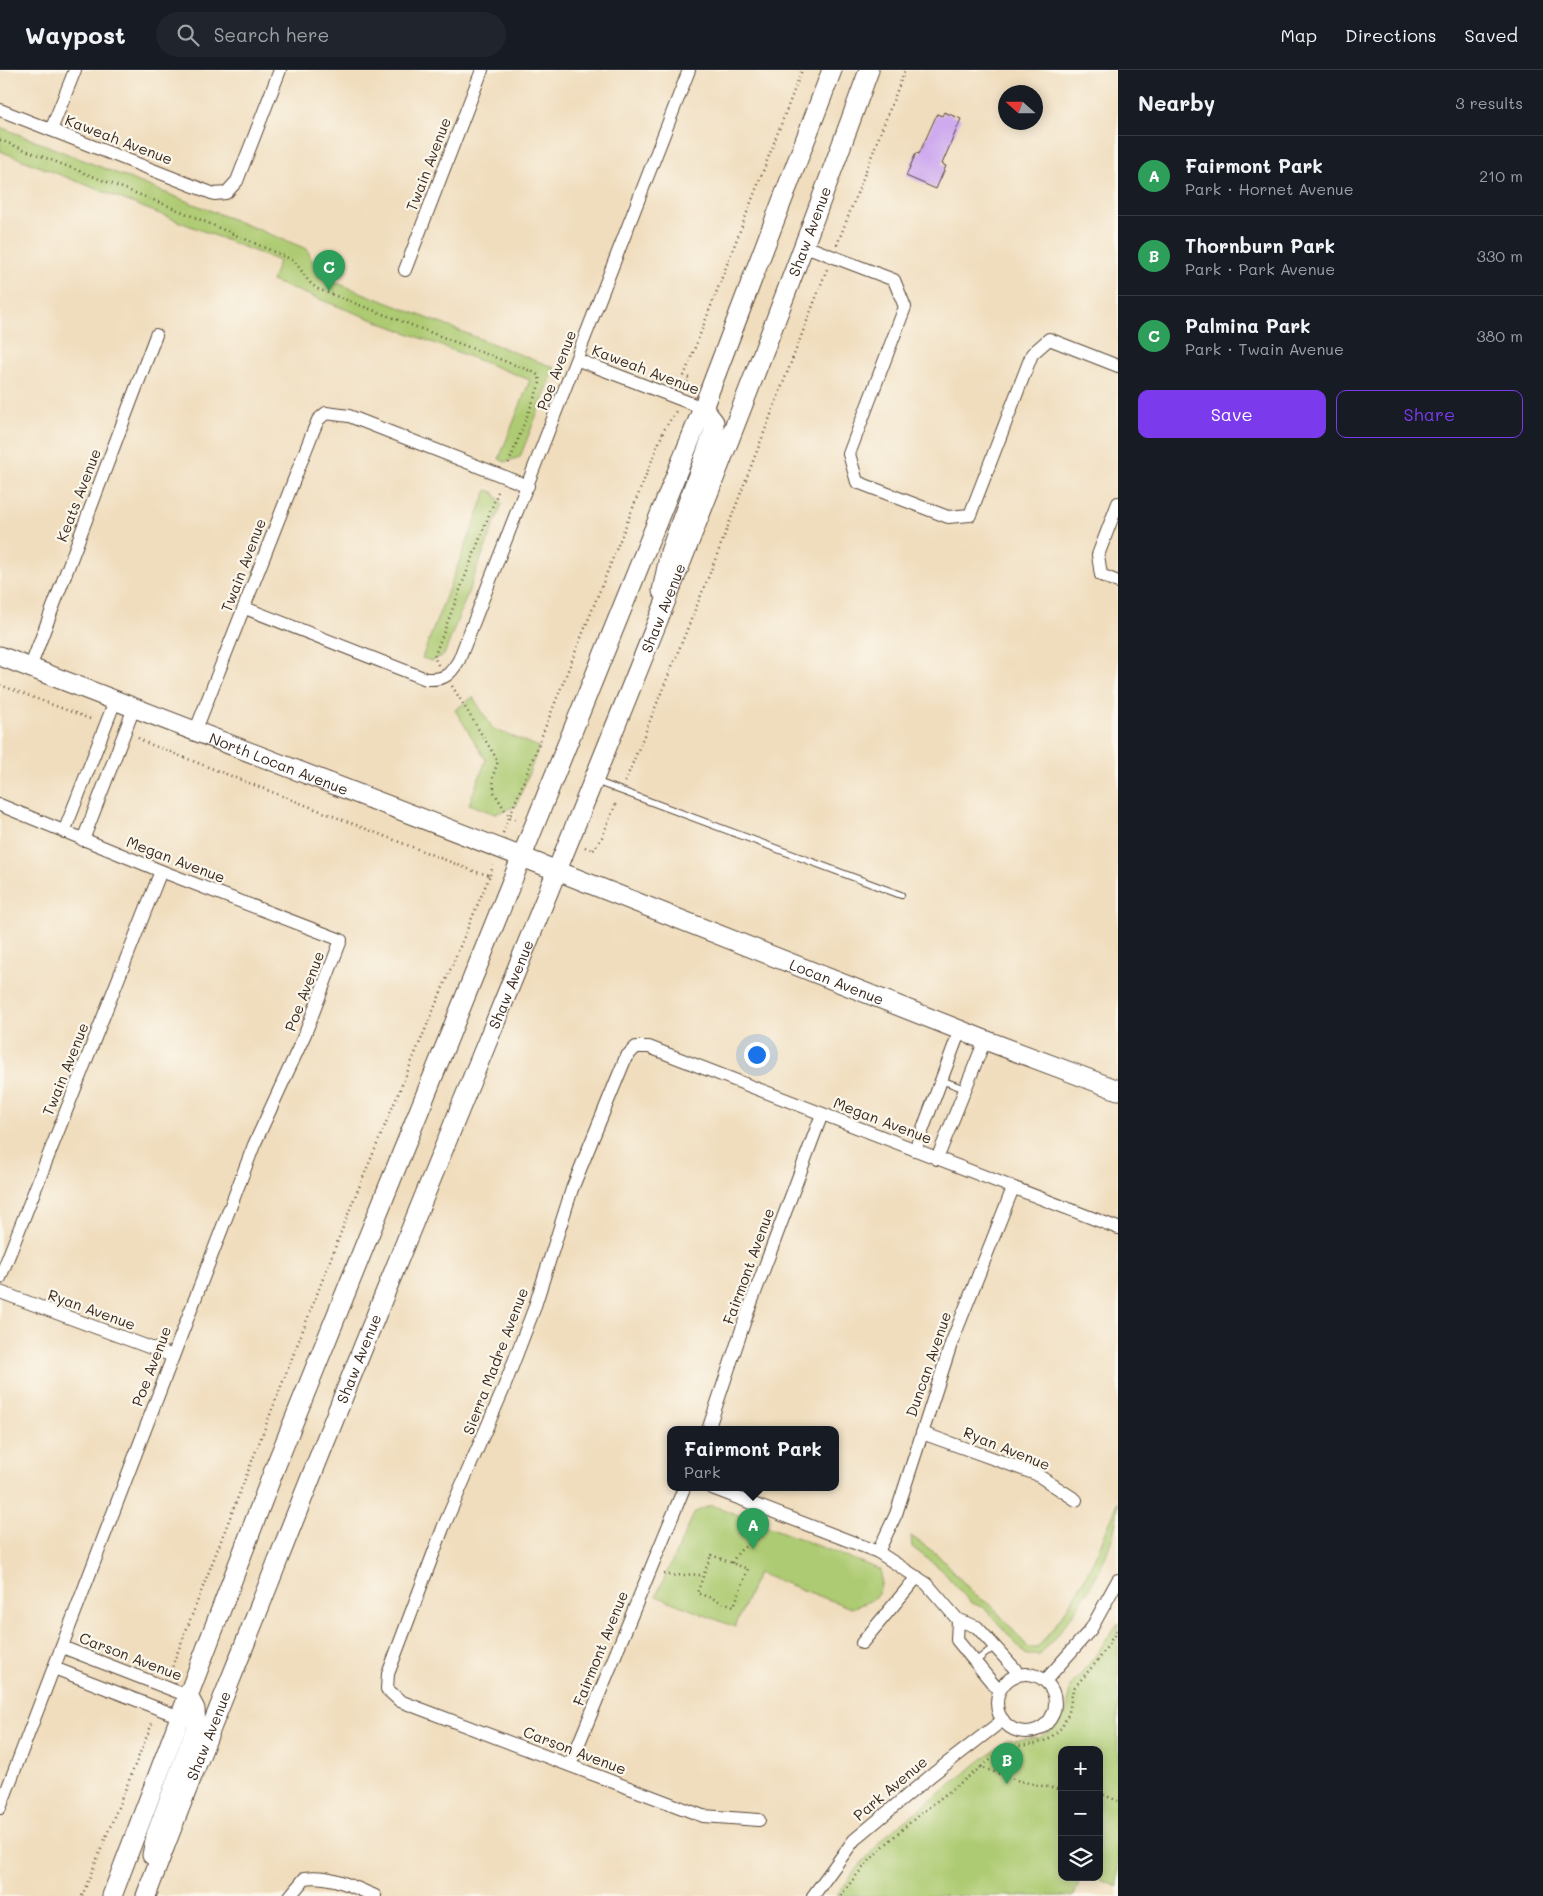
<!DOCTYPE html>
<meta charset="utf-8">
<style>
:root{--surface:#171b24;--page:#20242c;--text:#f1f3f6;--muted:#9ea1a6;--line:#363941;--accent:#7c3aed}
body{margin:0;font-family:Mali,sans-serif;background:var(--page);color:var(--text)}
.controls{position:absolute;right:15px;bottom:15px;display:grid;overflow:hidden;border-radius:10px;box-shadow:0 2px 12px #0003}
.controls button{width:45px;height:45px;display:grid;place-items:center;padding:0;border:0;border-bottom:1px solid var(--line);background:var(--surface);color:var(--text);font:25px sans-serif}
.compass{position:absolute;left:998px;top:15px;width:45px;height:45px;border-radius:50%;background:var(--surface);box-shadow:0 2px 12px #0003;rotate:291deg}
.you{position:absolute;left:756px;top:984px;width:18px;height:18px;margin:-12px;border:4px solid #fff;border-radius:50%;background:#1a73e8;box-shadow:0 0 0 8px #1a73e833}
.badge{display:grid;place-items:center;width:32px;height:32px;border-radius:50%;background:var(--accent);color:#fff;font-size:16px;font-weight:700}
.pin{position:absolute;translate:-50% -41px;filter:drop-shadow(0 1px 2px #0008)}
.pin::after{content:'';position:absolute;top:26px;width:18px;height:15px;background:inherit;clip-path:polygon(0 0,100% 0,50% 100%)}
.popup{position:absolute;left:667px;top:1356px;width:172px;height:65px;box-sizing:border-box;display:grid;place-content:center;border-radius:10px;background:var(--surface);filter:drop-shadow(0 1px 4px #0005);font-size:16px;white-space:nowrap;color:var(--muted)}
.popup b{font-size:19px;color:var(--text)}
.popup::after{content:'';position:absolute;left:50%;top:100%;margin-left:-10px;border:10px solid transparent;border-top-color:var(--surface)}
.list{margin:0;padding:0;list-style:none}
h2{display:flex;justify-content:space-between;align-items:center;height:65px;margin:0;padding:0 20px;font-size:21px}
h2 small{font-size:16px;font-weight:400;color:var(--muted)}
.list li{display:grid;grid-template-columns:32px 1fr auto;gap:15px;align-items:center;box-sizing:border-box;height:80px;padding:0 20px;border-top:1px solid var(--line)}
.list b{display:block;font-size:19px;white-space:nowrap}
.list p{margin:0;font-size:16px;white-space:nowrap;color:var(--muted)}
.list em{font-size:16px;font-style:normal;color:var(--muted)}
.actions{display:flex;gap:10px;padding:15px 20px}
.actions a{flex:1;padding:11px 0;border:1px solid var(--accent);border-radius:10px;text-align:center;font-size:18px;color:var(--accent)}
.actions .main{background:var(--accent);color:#fff}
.icon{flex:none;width:28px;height:28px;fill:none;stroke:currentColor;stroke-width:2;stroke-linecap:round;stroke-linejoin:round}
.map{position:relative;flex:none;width:1118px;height:1826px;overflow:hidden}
header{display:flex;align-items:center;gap:30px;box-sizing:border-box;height:70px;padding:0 25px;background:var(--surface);border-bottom:1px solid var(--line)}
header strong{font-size:24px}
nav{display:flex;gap:28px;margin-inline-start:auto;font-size:18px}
.search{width:350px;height:45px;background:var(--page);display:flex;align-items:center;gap:12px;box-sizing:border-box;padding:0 18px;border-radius:28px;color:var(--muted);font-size:19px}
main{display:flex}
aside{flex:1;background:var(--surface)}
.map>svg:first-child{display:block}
</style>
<header>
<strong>Waypost</strong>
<div class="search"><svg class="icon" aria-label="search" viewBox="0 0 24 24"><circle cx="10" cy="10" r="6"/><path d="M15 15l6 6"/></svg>Search here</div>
<nav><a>Map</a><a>Directions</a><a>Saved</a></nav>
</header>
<main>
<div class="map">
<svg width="1118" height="1826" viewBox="0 0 1118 1826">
<rect width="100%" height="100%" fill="#fbf7ec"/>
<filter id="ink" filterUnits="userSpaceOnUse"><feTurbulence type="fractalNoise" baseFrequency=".02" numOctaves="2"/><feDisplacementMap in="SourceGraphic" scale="10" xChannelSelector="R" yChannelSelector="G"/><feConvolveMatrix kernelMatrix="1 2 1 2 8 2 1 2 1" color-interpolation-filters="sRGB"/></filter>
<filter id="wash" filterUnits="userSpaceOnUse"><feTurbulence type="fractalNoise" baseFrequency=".0096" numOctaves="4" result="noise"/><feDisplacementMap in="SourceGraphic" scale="20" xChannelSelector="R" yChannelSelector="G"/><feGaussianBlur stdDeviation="1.12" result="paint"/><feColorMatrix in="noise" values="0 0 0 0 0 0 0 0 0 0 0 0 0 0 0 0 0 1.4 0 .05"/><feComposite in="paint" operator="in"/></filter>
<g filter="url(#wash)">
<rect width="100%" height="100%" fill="#f0ddbd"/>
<!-- green -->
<g fill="#adcb72" stroke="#747a48">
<path d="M0,57L307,179L319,206L555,298L520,387L505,392L499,389L530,310L272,211L279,191L0,81Z"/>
<path d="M487,420L493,422L502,434L444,585L431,591L422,588Z"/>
<path d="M473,627L493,659L539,677L516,736L495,744L469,734L486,690L455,640Z"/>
<path d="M1118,1432C1118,1485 1074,1547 1040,1585H1026L986,1539L970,1532L941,1499L912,1477L911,1466L938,1485L976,1526L991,1535L1029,1578H1037C1075,1535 1097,1486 1118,1432Z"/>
<path d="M712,1435L881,1500C883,1527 876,1530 851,1538L758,1503L735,1557L656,1526L695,1442Z"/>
<path d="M1118,1553V1817L1093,1807H1099V1680H1062V1807H1081L1074,1826H837L856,1799L888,1764L1007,1670L1039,1668L1058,1656L1067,1640L1070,1617L1092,1590Z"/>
</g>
<g id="blocks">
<!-- building -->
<path fill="#cfaaef" d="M944,42L961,49L942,94L946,96L936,119L906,106L916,83L919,84L937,44L942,46Z"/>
</g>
</g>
<g filter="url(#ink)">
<use href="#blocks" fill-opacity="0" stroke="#564536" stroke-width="1"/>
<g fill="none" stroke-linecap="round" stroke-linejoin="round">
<defs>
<g id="lane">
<path d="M595,711L901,825"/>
<path d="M941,1010L965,1019"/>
<path d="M975,1592L995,1576"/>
</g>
<g id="street">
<path d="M0,40L214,124L226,123L237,111L280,0"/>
<path d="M51,60L75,0"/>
<path d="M805,176L894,210L905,237L849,384L857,412L948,447L970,445L1032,284L1049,269L1118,296"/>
<path d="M405,200L482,0"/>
<path d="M578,290L703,338"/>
<path d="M1118,433L1098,485L1101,505L1118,512"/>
<path d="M245,538L426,609C445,610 450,605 459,590L689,0"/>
<path d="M30,598L156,265"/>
<path d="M195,662L312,364L318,350L326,343L349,346L528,416"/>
<path d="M0,735L161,801L341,870L305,964L254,1075L0,1738"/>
<path d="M64,762L115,631"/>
<path d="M83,770L134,638"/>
<path d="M915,1080L960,960"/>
<path d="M937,1089L985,970"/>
<path d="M0,1208L161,801"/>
<path d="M0,1222L173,1286"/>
<path d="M708,1360L747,1244L822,1044"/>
<path d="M922,1363L1036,1404L1076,1430"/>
<path d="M712,1418L878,1482L927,1514L958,1550L977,1557L1015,1599L1016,1605"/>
<path d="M878,1482L896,1444L951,1274L1013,1118"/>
<path d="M958,1550L957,1570L994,1615L1000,1619"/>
<path d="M862,1573L917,1507"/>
<path d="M62,1577L188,1626"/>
<path d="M54,1598L180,1647"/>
<circle cx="1026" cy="1633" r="29"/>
<path d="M1045,1611L1091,1559L1118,1510"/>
<path d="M570,1695L684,1418"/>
<path d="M759,1750L703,1746L400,1631L387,1619L388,1604L443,1458L503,1320L534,1239L572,1119L626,987L636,977H649L1118,1158"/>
<path d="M290,1826L305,1808C330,1804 353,1817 375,1826"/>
<path d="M813,1826L854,1770L933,1704L1003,1650"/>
</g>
<g id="secondary">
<path d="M662,521L670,482L714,361V352L703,338"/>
<path id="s1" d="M0,586L522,787L985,970L1118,1020"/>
<path d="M152,1785L156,1765L196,1658L195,1639L188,1626"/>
<path d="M112,1826L276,1395L703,338L832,0"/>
<path id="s2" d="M146,1826C187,1715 233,1605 276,1495C473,996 686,504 869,0"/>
</g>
</defs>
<!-- lane casing -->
<use href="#lane" stroke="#564536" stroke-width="8"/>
<!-- street casing -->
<use href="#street" stroke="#564536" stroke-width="14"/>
<!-- secondary casing -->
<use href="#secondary" stroke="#564536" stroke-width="21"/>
<!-- path -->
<g stroke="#564536" stroke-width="2.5" stroke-dasharray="1 4" stroke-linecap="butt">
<path d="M0,70L171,137L293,190C303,200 305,211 318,219L533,302L539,306L540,313L508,395"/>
<path d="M837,175L905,0"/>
<path d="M685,317L689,308L684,306L802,0"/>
<path d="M438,595L434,587L499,419"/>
<path d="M0,615L93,650"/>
<path d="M452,616L498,691L493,706L494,722L509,747L519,751"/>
<path d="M138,668L147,673L476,802L490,805L352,1134L173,1594L171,1605"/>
<path d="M625,712L710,503L827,199"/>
<path d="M503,763L664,360L676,341"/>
<path d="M585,777L593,781L602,767L617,731"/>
<path d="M490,805L493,795"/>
<path d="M711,1485L748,1499L734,1536L697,1523Z"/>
<path d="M732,1493C742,1470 761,1475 769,1454"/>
<path d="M664,1504C678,1508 689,1502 703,1506"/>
<path d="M1062,1720L1019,1711L981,1697L1007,1677L1036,1674L1049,1669L1062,1657L1069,1642L1073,1619L1099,1589L1118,1559"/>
<path d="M1099,1723L1118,1731"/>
<path d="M82,1826L153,1651"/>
<path d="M841,1826C877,1773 931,1736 981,1697"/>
</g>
<!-- lane -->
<use href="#lane" stroke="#fff" stroke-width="6"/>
<!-- street -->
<use href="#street" stroke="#fff" stroke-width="12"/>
<!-- secondary -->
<use href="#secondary" stroke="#fff" stroke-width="19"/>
</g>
</g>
<g text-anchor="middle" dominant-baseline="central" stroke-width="4.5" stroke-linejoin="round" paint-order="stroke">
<!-- street labels -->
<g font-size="15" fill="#3b2a1e" stroke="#fbf7ec">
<text transform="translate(119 69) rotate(21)">Kaweah Avenue</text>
<text transform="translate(428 94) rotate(-69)">Twain Avenue</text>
<text stroke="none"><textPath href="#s2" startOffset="1792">Shaw Avenue</textPath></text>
<text transform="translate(646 299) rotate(21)">Kaweah Avenue</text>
<text transform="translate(556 300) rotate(-69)">Poe Avenue</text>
<text transform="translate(78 425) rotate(-69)">Keats Avenue</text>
<text transform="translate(243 495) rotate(-69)">Twain Avenue</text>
<text stroke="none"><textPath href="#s2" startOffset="1388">Shaw Avenue</textPath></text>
<text stroke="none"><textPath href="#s1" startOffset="299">North Locan Avenue</textPath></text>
<text transform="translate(176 789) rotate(21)">Megan Avenue</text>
<text stroke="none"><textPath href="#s1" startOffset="898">Locan Avenue</textPath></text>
<text stroke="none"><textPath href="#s2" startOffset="982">Shaw Avenue</textPath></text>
<text transform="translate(304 921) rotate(-69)">Poe Avenue</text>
<text transform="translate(65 999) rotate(-68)">Twain Avenue</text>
<text transform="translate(883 1050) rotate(21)">Megan Avenue</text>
<text transform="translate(748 1196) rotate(-70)">Fairmont Avenue</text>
<text transform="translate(92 1239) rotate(20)">Ryan Avenue</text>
<text stroke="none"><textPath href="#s2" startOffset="578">Shaw Avenue</textPath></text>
<text transform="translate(495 1291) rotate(-69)">Sierra Madre Avenue</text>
<text transform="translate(928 1294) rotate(-71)">Duncan Avenue</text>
<text transform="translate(151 1296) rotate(-69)">Poe Avenue</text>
<text transform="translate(1007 1378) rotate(22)">Ryan Avenue</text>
<text transform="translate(600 1578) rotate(-68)">Fairmont Avenue</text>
<text transform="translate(131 1586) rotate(21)">Carson Avenue</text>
<text stroke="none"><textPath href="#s2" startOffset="172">Shaw Avenue</textPath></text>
<text transform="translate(575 1680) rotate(21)">Carson Avenue</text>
<text transform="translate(890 1718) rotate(-40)">Park Avenue</text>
</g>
</g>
</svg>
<div class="controls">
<button>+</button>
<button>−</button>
<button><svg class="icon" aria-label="layers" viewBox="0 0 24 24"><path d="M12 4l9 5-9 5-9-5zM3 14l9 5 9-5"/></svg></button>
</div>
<svg class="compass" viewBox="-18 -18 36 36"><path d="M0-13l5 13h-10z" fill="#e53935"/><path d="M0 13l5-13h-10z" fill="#9ea1a6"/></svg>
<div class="you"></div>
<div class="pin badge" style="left:753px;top:1479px;background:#2e9e5b">A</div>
<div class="popup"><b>Fairmont Park</b>Park</div>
<div class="pin badge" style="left:1007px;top:1714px;background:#2e9e5b">B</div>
<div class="pin badge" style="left:329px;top:221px;background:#2e9e5b">C</div>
</div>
<aside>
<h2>Nearby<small>3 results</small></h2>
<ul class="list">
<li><span class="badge" style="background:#2e9e5b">A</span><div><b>Fairmont Park</b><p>Park · Hornet Avenue</p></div><em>210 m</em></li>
<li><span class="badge" style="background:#2e9e5b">B</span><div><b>Thornburn Park</b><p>Park · Park Avenue</p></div><em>330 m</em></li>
<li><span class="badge" style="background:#2e9e5b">C</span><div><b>Palmina Park</b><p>Park · Twain Avenue</p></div><em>380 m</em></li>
</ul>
<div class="actions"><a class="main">Save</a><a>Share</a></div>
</aside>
</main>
